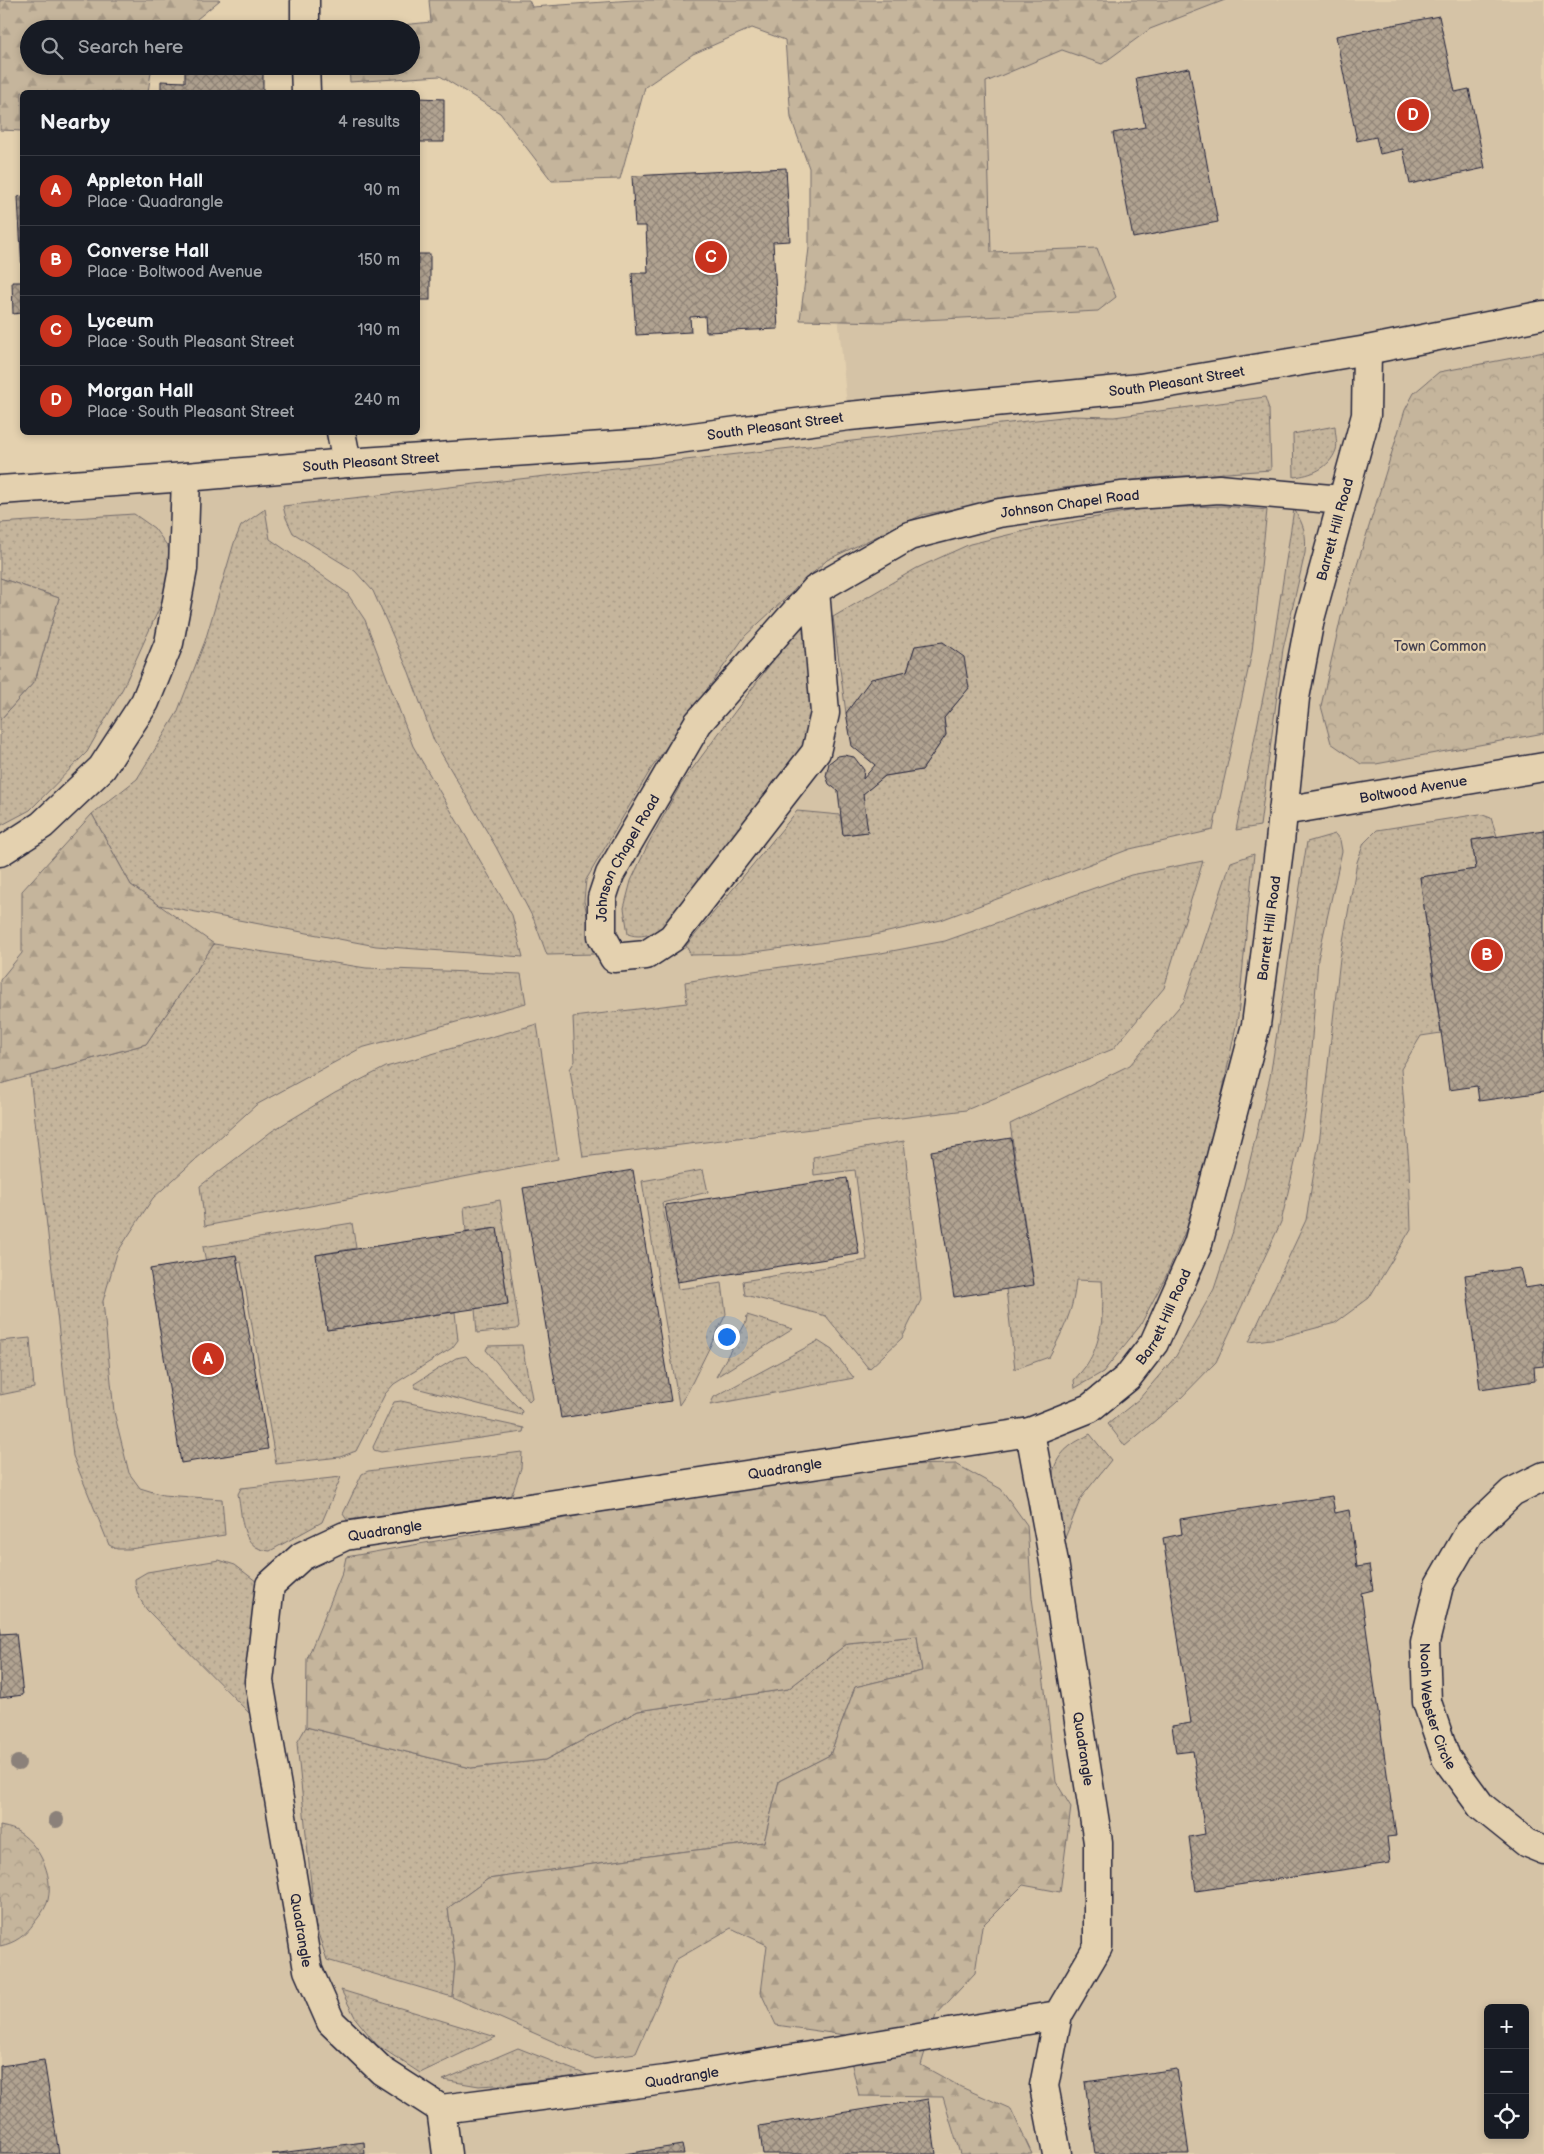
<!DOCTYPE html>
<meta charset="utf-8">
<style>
:root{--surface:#171b24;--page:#242831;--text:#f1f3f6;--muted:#9ea1a6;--line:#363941;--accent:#c8321e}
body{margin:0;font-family:"Balsamiq Sans",sans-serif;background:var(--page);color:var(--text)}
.controls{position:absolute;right:15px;bottom:15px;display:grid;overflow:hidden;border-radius:8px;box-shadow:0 2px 8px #0003}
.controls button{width:45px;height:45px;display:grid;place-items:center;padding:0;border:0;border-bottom:1px solid var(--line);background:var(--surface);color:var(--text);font:25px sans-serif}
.you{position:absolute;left:726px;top:1336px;width:18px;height:18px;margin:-12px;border:4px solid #fff;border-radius:50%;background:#1a73e8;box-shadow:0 0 0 8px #1a73e833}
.badge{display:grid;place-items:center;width:32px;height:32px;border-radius:50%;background:var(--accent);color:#fff;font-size:16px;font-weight:700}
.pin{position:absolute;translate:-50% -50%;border:2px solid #fff;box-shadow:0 1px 5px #0006}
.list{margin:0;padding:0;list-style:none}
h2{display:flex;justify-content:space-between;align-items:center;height:65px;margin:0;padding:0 20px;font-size:21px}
h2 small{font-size:16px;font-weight:400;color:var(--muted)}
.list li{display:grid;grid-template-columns:32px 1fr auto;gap:15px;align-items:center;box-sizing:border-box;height:70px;padding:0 20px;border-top:1px solid var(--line)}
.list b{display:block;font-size:19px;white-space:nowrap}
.list p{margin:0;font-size:16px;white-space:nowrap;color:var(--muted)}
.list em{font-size:16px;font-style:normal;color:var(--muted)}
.icon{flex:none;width:28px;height:28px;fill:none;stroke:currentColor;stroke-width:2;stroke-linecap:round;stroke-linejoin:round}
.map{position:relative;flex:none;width:1544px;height:2154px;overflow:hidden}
.search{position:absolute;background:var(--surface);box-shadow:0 2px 8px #0003;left:20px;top:20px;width:400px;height:55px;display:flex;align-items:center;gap:12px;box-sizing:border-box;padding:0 18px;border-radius:28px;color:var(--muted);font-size:19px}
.panel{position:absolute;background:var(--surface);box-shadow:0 2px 8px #0003;left:20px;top:90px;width:400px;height:345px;border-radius:8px}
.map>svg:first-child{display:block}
</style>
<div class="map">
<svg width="1544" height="2154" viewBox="0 0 1544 2154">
<defs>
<pattern id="grass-dots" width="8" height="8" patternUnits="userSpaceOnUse" patternTransform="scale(1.25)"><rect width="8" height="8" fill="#c5b59c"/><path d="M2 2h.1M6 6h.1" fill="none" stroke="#a99b87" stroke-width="1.8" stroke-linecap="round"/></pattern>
<pattern id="forest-firs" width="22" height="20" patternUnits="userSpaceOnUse" patternTransform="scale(1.25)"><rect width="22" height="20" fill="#c5b59c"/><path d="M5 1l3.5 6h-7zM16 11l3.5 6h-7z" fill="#a99b87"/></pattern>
<pattern id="park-crowns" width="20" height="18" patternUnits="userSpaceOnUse" patternTransform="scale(1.25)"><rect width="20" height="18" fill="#c5b59c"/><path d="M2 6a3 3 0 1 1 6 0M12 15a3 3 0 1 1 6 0" fill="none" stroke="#a99b87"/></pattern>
<pattern id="building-cross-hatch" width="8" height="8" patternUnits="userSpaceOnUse" patternTransform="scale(1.25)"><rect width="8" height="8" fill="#b1a391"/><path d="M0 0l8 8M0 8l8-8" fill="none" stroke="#908478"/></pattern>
</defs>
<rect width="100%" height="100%" fill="#e4d1af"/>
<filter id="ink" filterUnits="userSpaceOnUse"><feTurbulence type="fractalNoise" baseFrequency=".02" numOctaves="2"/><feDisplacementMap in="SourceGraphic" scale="10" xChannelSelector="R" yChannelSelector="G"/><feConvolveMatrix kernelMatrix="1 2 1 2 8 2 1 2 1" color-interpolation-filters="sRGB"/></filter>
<g filter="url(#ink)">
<!-- built -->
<path fill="#d5c3a6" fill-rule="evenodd" d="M816,0H1544V2154H0V490L848,416L838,315ZM1488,2008H1525V2135H1488Z"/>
<!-- grass -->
<g fill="url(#grass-dots)" stroke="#746c6c">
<path d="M1265,397L1269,409L1271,470L1153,478L1063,488L922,515L827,560L745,636L651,769L586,880L584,901L596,954L547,955L534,920L496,847L434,741L409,672L373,591L355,571L293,533L286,518L283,506L1071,416L1114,417Z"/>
<path d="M1335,426C1335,433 1338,444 1336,450C1329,469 1311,475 1294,477L1293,434Z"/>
<path d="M1224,506L1267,510L1252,652L1213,830L1130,849L941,920L870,936L740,954L691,955L686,946L797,811L840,815L843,835L867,832L863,794L885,776L922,770L946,735L944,718L969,688L915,646L907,671L846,713L833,617L917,568L970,544L1037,528L1146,508Z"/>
<path d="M265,509L270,539L347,593L365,620L413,746L512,915L523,957L376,946L159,905L131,885L92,814L137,779L177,713L205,641L234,543L241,526Z"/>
<path d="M1294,509C1304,525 1307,535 1305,553L1283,649L1260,826L1236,830L1271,658Z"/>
<path d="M134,514L154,528L172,552L173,571L163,600L123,688L87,752L30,810L0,826V720L35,681L59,598L0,578V523Z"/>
<path d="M807,621L816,708L806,748L679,918C664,928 646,941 628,934L624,908L631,881L648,844L681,784L792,635Z"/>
<path d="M1480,814L1491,818L1497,836L1472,840L1476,869L1420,877L1441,1033L1421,1036L1401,1069L1409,1165L1411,1229L1369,1298L1335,1323L1278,1338L1249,1342L1306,1220L1320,1136L1340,958L1357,862L1364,843L1377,830Z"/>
<path d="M1335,834L1340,840L1342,851L1318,959L1307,1102L1301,1137L1281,1222L1216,1362L1176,1403L1125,1446L1108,1424L1139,1399L1176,1356L1214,1289L1233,1231L1270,1077L1307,842Z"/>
<path d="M1254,854L1238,1016L1202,1192L1167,1274L1140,1326L1103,1372L1075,1388L1074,1380C1079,1374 1085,1368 1089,1361C1103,1337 1104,1308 1102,1281L1076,1280C1074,1310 1063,1331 1049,1357L1015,1369L1006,1289L1034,1284L1010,1124L1130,1065L1184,1001L1231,862Z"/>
<path d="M1203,861L1164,988L1113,1049L966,1110L583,1157L570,1069L575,1061L573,1017L687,1003L685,982L732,974L881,953L945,941L1131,875Z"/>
<path d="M214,944L366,968L521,974L526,1003L361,1048L256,1105L153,1198L117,1253L103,1301L114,1412L129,1473L140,1488L163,1495L222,1499L225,1535L130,1549H117L109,1545L73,1456L30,1076L146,1044Z"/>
<path d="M537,1024L558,1159L205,1226L200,1186L272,1131L335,1093L386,1067Z"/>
<path d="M904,1141L921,1300L902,1338L869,1369L826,1316L745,1295L743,1281L867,1260L855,1170L814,1175L813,1157Z"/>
<path d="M703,1170L708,1192L662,1203L678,1289L722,1283L726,1314L687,1393L679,1405L642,1181Z"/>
<path d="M500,1200L519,1326L517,1329L477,1333L475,1309L508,1303L497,1228L466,1232L464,1207Z"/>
<path d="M352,1223L356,1248L316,1255L327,1330L455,1312L458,1340L452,1348L394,1384L385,1394L356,1451L340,1457L276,1464L241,1262L207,1267L203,1247Z"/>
<path d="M747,1315L793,1329L716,1377L746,1322Z"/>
<path d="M30,1338L34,1388L0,1395V1341Z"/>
<path d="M818,1341L832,1350L854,1378L710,1405L714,1397Z"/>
<path d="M522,1345L532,1398L529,1401L486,1350L488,1346Z"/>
<path d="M466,1356L522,1411L521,1415L416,1388L414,1384L456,1358Z"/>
<path d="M401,1401L524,1428L523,1432L381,1452L374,1450L373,1447L394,1402Z"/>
<path d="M1090,1434L1111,1460L1081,1498L1065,1538L1059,1536C1054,1505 1041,1468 1070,1446C1076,1441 1084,1438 1090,1434Z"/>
<path d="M522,1452L521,1468L511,1497L489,1502L347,1520L343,1514L362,1474L368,1471Z"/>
<path d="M341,1477L322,1522L270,1551C239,1549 243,1516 238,1494L241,1488Z"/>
<path d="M219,1560L235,1565L261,1585L258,1722L147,1610C140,1600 135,1591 135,1579L147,1572Z"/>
<path d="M917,1636L922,1671L855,1687L830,1755L779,1781L764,1842L671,1853L488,1879L448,1908L455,1965L452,1997L327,1960L315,1924L297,1743L306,1727L471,1768L545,1760L638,1711L788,1689L848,1643Z"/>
<path d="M341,1990L496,2037L420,2073L377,2045L356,2019Z"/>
<path d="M518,2048L587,2075L511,2084L479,2086L443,2080Z"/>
</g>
<!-- forest -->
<g fill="url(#forest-firs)" stroke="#746c6c">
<path d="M0,0H220L185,29H29V66H152L148,92H22V131L0,130Z"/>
<path d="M429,0H529L532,7L633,0H1225L1150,29L1102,64L1062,50L986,82L991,252L1097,248L1116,297L1098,311L885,322L800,320L809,248V168L791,118L785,40L752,28L693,54L645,87L620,179L552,181L500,113L440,76L350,82L349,66H411V29H363L431,22Z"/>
<path d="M0,578L59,598L35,681L0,720Z"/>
<path d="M92,814L131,885L214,944L146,1044L0,1084V980L22,953V891Z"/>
<path d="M956,1464L1001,1489L1027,1525L1032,1598L1045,1690L1056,1782L1071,1807L1060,1892L1023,1885L982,1926L975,1973L936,2015L921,2065L961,2087L1011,2109L1032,2154H960L943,2097L859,2096L845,2035L776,2025L761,1993L767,1945L731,1928L677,1959L636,2053L593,2059L452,1997L455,1965L448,1908L488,1879L671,1853L764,1842L779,1781L830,1755L855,1687L922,1671L917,1636L848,1643L788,1689L638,1711L545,1760L471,1768L306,1727L307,1659L343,1571L346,1557L594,1513L767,1485L903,1465Z"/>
</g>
<!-- park -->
<g fill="url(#park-crowns)" stroke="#746c6c">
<path d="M1544,352V733L1376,764H1361L1331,743L1321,706L1341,617L1405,410L1414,393L1439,372Z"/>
<path d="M0,1826C5,1827 10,1828 15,1830C38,1842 54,1874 48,1900C46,1908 39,1917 34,1923C25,1936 15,1943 0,1946Z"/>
</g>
<!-- building -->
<g fill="url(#building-cross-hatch)" stroke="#22223b">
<path d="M1439,16L1455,92L1469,89L1485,168L1410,184L1403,149L1380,154L1376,137L1357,141L1336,36Z"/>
<path d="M185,68L263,69V92H161V81L185,82Z"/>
<path d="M1189,68L1218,222L1133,238L1113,133L1145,127L1136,78Z"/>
<path d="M418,98L444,99V142H418Z"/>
<path d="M786,168L790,241L773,242L778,329L706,332L705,316L690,317L691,332L636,335L632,273H648L646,226H635L632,176Z"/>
<path d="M22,196V272L18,197Z"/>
<rect x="418" y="254" width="12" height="46"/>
<path d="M12,282H22V313L13,314Z"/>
<path d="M943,642L964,657L969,688L944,718L946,735L922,770L885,776L863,794L868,832L843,835L838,791L829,784L826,776L829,763L838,756L844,755L854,757L864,770L863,779L875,765L852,746L846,713L871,679L907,671L915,646Z"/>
<path d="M1544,830V1092L1479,1101L1477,1086L1449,1090L1420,877L1476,869L1472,840Z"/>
<path d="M1011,1138L1034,1285L954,1297L931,1151Z"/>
<path d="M633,1170L671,1401L561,1418L523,1188Z"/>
<path d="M847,1178L859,1254L677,1282L665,1205Z"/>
<path d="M497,1228L508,1304L327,1330L316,1255Z"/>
<path d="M236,1255L268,1449L181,1463L150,1269Z"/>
<path d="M1520,1268L1525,1288L1544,1285V1366L1534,1367L1535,1381L1480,1389L1465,1275Z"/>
<path d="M1332,1496L1335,1513L1349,1510L1357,1567L1369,1565L1373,1590L1361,1593L1396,1836L1387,1837L1390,1863L1196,1891L1189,1837L1205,1834L1193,1751L1176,1753L1172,1726L1191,1723L1163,1538L1182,1534L1180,1519Z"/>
<path d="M0,1627L1,1634L16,1633L23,1695L0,1698Z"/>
<path d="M44,2060L59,2154H0V2066Z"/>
<path d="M1177,2069L1189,2154H1095L1085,2082Z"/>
<path d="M928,2099L936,2154H763L759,2126Z"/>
<path d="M364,2142L365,2154H272Z"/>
<path d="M682,2145L684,2154H624Z"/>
</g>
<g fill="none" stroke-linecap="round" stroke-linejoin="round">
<defs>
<g id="minor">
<path d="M305,0V29"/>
<path d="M305,66L306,92"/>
<path d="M341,432L347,463"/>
<path id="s1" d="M815,590L825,713L816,752L672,938L646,955L614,958L602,936V898L610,874L698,723L815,590L909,536L999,513L1121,496L1219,489L1342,500"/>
<path id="s2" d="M1283,811L1544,767"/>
<path d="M0,852L42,825L102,768L145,702L169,643L183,569L186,477"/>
<path id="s3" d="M1030,1432L1090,1408L1127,1378L1154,1343L1198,1244L1256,1025L1280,842L1295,698L1310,619L1366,415L1367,350"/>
<path id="s4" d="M1544,1476L1512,1492L1469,1533L1439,1585L1425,1642L1427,1702L1446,1758L1481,1806L1527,1843L1544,1850"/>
<path d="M441,2109L447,2154"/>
<path id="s5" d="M1057,2154L1044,2086L1058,2015L1098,1947V1842L1054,1562L1030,1432L345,1536L302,1556L270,1585L259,1681L308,1970L331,2022L382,2071L441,2109L665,2080L1058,2015"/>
</g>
<g id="major">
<path id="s6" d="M0,490L186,477L347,463L648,443L849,416L1140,388L1367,350L1544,315"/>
</g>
</defs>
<!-- minor casing -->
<use href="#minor" stroke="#22223b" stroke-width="31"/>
<!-- major casing -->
<use href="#major" stroke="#22223b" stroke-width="31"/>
<!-- minor -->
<use href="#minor" stroke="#e4d1af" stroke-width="28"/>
<!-- major -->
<use href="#major" stroke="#e4d1af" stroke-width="28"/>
</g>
<!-- trees -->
<g fill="#8b817a">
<circle cx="18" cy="1763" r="8"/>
<circle cx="56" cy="1820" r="8"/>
</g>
</g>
<g text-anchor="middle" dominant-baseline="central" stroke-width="4.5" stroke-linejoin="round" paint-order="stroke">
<!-- street labels -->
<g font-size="14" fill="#22223b" stroke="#e4d1af">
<text stroke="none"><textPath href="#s6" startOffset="1182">South Pleasant Street</textPath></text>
<text stroke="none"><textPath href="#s6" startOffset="778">South Pleasant Street</textPath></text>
<text stroke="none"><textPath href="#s6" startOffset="372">South Pleasant Street</textPath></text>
<text stroke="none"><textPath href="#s1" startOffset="1175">Johnson Chapel Road</textPath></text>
<text stroke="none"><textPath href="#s3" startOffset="994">Barrett Hill Road</textPath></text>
<text stroke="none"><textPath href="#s2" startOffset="132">Boltwood Avenue</textPath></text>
<text stroke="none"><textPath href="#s1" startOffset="571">Johnson Chapel Road</textPath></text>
<text stroke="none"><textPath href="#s3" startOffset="589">Barrett Hill Road</textPath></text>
<text stroke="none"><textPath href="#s3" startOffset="184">Barrett Hill Road</textPath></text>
<text transform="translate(785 1469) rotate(-9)">Quadrangle</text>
<text transform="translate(385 1531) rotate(-9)">Quadrangle</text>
<text stroke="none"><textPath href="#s4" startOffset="280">Noah Webster Circle</textPath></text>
<text transform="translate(1083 1749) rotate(81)">Quadrangle</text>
<text stroke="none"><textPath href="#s5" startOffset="1874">Quadrangle</textPath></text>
<text stroke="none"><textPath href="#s5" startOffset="2355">Quadrangle</textPath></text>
</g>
<!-- park labels -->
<g font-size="14" fill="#433f4e" stroke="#e4d1af">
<text x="1440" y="646">Town Common</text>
</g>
</g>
</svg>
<div class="controls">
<button>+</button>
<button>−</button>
<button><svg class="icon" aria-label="locate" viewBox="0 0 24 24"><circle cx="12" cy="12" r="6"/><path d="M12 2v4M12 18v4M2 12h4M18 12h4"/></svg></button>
</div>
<div class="you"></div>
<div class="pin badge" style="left:208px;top:1359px">A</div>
<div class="pin badge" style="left:1487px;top:955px">B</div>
<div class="pin badge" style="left:711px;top:257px">C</div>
<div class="pin badge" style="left:1413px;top:115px">D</div>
<div class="search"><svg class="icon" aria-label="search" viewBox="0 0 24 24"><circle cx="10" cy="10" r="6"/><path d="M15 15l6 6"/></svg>Search here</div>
<section class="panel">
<h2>Nearby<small>4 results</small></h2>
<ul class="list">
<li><span class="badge">A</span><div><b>Appleton Hall</b><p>Place · Quadrangle</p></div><em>90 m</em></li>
<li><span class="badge">B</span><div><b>Converse Hall</b><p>Place · Boltwood Avenue</p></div><em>150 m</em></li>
<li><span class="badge">C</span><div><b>Lyceum</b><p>Place · South Pleasant Street</p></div><em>190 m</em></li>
<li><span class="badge">D</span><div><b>Morgan Hall</b><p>Place · South Pleasant Street</p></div><em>240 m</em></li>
</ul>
</section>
</div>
